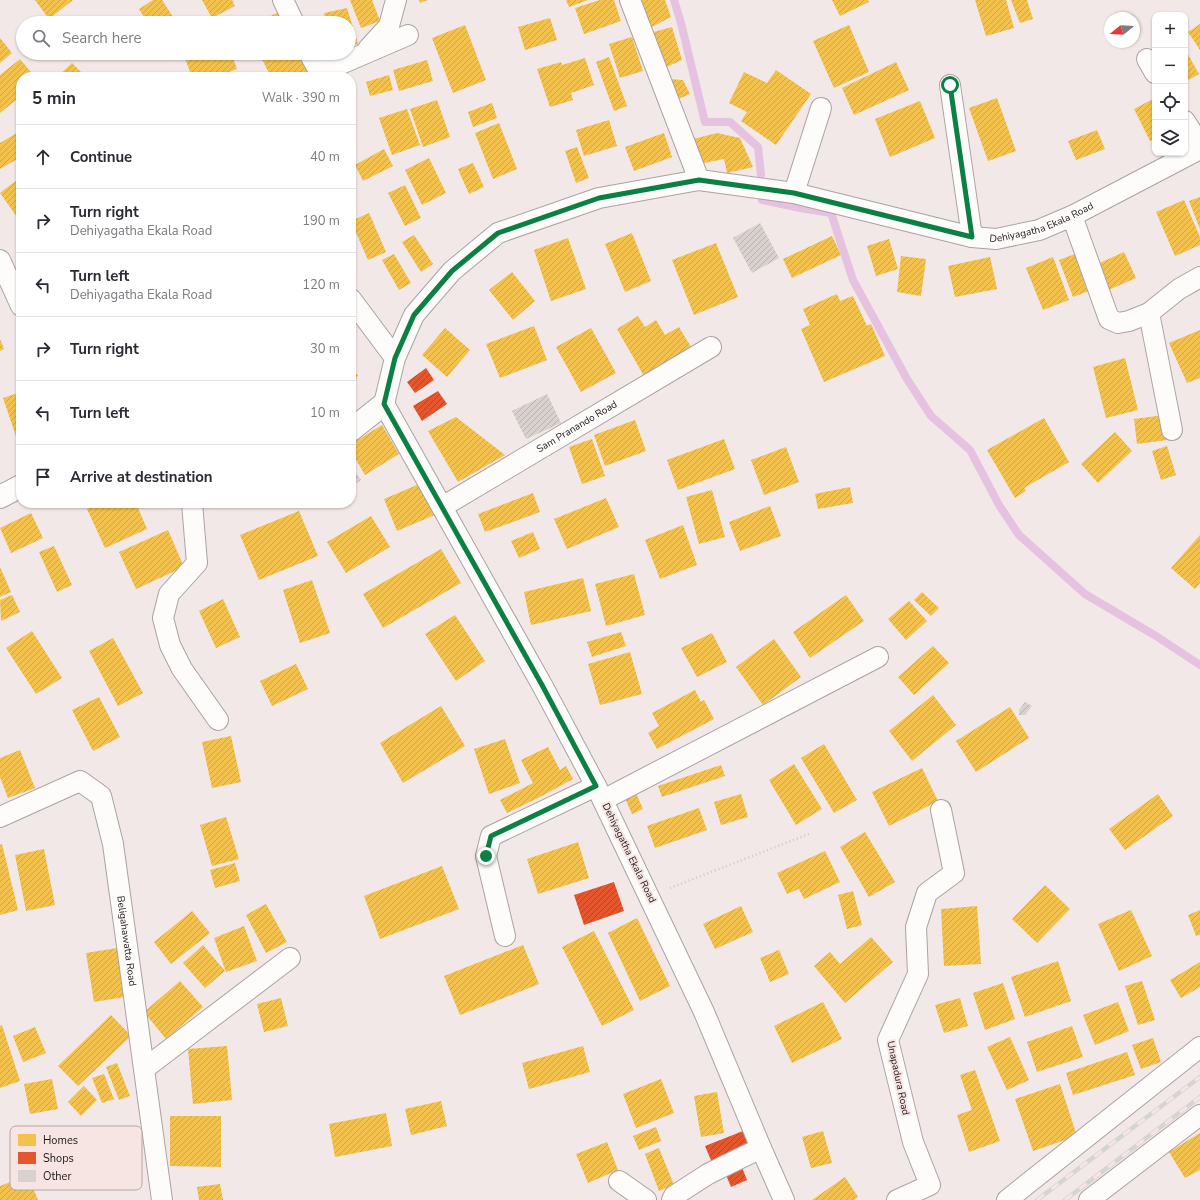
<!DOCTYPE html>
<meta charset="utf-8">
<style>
:root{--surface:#fff;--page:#f7f7f7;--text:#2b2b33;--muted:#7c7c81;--line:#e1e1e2}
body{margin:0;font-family:"Nunito Sans",sans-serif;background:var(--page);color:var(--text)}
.controls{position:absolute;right:12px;top:12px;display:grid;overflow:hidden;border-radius:8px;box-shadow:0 1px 3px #0004}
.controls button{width:36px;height:36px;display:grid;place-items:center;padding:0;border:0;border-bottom:1px solid var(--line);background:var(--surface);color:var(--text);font:20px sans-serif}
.compass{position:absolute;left:1104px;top:12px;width:36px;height:36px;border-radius:50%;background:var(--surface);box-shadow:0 1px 3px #0004;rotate:252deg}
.stop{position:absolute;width:12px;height:12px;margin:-9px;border:3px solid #0b8043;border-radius:50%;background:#fff}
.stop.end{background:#0b8043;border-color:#fff;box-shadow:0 1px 4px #0008}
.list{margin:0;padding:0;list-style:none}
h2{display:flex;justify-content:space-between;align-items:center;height:52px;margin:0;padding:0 16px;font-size:17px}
h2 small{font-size:13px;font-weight:400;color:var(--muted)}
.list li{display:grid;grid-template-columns:26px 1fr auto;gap:12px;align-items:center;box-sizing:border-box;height:64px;padding:0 16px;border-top:1px solid var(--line)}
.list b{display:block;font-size:15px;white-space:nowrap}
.list p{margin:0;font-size:13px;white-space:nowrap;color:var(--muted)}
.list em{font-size:13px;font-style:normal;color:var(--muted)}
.icon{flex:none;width:22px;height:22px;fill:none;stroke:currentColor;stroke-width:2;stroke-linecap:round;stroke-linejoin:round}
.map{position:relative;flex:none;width:1200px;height:1200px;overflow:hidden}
.search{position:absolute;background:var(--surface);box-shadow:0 1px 3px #0004;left:16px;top:16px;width:340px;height:44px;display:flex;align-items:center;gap:10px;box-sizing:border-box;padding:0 14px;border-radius:22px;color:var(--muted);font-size:15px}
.panel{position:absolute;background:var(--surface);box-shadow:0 1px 3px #0004;left:16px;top:72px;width:340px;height:436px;border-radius:16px}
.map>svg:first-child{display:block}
</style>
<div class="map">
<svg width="1200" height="1200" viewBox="0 0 1200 1200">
<defs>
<pattern id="homes-hatch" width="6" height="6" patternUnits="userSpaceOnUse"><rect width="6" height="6" fill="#f2c14e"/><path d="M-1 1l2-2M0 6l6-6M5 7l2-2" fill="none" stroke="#cfa543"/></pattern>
<pattern id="shops-hatch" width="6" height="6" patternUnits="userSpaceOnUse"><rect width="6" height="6" fill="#e4572e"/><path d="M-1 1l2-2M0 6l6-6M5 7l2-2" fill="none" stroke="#b84726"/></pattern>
<pattern id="building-hatch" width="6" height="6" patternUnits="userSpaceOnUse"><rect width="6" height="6" fill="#d8d1ce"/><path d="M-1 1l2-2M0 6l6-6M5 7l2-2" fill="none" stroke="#b9b3b0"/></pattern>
</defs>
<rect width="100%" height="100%" fill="#f2e8e7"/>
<!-- homes -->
<g fill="url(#homes-hatch)">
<path d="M35,0H73L49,19Z"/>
<path d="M153,0H162L177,23H148L139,9Z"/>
<path d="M202,0H232L235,6L212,18Z"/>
<path d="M350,0H372L380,21L361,28Z"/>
<path d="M419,0H428L420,3Z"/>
<path d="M566,0H588L569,7Z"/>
<path d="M600,0H614L621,21L584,34L575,8Z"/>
<path d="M640,0H665L671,17L650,28Z"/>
<path d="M832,0H868L869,2L840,16Z"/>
<path d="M975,0H1006L1014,28L986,36Z"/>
<path d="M1011,0H1027L1033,19L1020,23Z"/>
<path d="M347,8L358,44L349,46V23H326L324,13Z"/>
<path d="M280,11L286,23H258Z"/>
<path d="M550,18L557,40L525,50L518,27Z"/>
<path d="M1200,24V50L1188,32Z"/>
<path d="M465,25L486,80L453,93L432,38Z"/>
<path d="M849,25L869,72L834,88L813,41Z"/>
<path d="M672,27L682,60L662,69L650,33Z"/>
<path d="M632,37L643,71L620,78L609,44Z"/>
<path d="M0,38L12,53L0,63Z"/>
<path d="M1185,49L1199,74L1185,82Z"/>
<path d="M192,53H231L237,69L215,77H192L184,56Z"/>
<path d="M259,53H302L310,70L296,77H271Z"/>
<path d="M609,57L627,106L614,111L596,62Z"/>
<path d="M585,58L594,85L571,93L573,100L550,107L537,69L561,62L562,65Z"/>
<path d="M20,59L35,77H21V96L0,113V75Z"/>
<path d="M427,60L433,81L399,91L393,70Z"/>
<path d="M896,62L909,90L854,115L842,88Z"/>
<path d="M72,63L86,77H57Z"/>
<path d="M776,70L811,94L776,145L741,121L747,112L729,103L744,72L767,83Z"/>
<path d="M389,75L393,90L370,96L366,82Z"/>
<path d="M669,79L683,80L690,94L676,100Z"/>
<path d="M997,98L1016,151L988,161L969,108Z"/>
<path d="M1155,98V139L1150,141L1134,109Z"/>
<path d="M437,100L450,137L423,147L410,109Z"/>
<path d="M920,101L935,138L890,157L875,119Z"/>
<path d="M492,103L497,118L473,127L468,112Z"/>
<path d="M407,109L420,145L392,155L379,118Z"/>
<path d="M609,120L617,146L584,156L576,130Z"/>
<path d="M499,123L517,169L493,179L475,133Z"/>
<path d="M1097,130L1105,149L1076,160L1068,141Z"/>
<path d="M17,133L21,140V157L0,169V143Z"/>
<path d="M664,133L672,157L634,171L625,147Z"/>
<path d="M717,133L740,138L753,167L727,173L724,159L699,164L693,139Z"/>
<path d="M577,147L589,178L576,183L565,151Z"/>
<path d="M384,149L393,166L363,181L355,165Z"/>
<path d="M429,158L446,193L422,205L405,170Z"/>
<path d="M473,163L484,187L469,194L458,169Z"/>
<path d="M21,177V214L17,217L0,193Z"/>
<path d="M405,185L421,218L405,226L388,193Z"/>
<path d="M1200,197V229L1189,201Z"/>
<path d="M1184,200L1200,237V245L1175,256L1156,212Z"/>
<path d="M369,213L386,252L368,260L351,221Z"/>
<path d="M632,233L651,281L625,292L605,244Z"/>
<path d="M414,235L433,264L421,272L402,242Z"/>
<path d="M832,236L841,255L792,278L783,259Z"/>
<path d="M568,238L586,289L551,301L534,250Z"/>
<path d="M889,239L898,269L876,276L867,246Z"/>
<path d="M716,243L738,297L694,315L672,260Z"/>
<path d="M1080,252L1094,289L1073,297L1059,260Z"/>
<path d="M1124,252L1136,278L1104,292L1093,266Z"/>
<path d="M394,254L411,283L399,290L382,260Z"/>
<path d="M901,256L926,259L921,296L897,292Z"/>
<path d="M990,257L997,289L955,297L948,266Z"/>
<path d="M1053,257L1069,300L1043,310L1026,268Z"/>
<path d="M512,272L535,301L513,320L489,290Z"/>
<path d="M837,294L840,301L853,296L867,326L871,324L885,356L824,382L801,329L810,325L803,309Z"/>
<path d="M638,316L645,327L656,320L665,335L679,327L691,347L644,376L617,329Z"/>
<path d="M534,326L547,360L500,378L486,344Z"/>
<path d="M445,328L470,350L447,377L422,355Z"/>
<path d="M591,328L616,373L581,392L556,347Z"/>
<path d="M1200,330V378L1187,383L1169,343Z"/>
<path d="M0,339L4,349L0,351Z"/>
<path d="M1125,358L1138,410L1106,418L1093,367Z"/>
<path d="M351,371L358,375L351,388Z"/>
<path d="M21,392V444L19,445L3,398Z"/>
<path d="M1164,415L1167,440L1137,444L1134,419Z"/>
<path d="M456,417L505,455L458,482L428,431Z"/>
<path d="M1044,418L1069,462L1024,488L1026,491L1015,498L987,450Z"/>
<path d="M635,420L646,451L605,466L594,435Z"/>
<path d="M382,425L399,454L365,475L351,451V444Z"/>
<path d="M1115,432L1132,451L1098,483L1081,464Z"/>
<path d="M592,439L605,476L582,484L569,447Z"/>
<path d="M724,439L735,469L678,490L667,460Z"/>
<path d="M1167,446L1176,475L1161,480L1152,451Z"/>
<path d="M786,447L799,482L764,495L751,460Z"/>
<path d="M424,482L437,514L397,531L384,499Z"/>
<path d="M850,487L853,503L818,509L815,494Z"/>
<path d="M712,490L725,537L699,544L686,497Z"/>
<path d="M533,493L540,512L485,532L478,514Z"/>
<path d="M606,498L619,527L567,549L554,519Z"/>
<path d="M100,503H136L147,529L105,548L87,509Z"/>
<path d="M770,506L781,536L740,551L729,522Z"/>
<path d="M299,511L318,556L259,580L240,535Z"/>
<path d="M31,513L43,538L11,553L0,528Z"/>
<path d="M371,516L390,547L346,573L327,542Z"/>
<path d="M683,525L697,565L660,579L645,540Z"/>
<path d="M168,530L184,567L136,589L119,552Z"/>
<path d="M533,532L540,549L519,558L511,541Z"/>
<path d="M1200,535V583L1195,589L1171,568Z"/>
<path d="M54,546L72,585L57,592L39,552Z"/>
<path d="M441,549L461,583L383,628L363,594Z"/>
<path d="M0,567L11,592L0,597Z"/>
<path d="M634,574L645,615L606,626L595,584Z"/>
<path d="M583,578L591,611L531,625L524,592Z"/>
<path d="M312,580L330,633L300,643L283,590Z"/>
<path d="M922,592L939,608L931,616L914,600Z"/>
<path d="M12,595L20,612L1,621L0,600Z"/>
<path d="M846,595L864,621L810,658L793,632Z"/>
<path d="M223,599L240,637L216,648L199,611Z"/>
<path d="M909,601L927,621L906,640L888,619Z"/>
<path d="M455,615L485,661L456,681L425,634Z"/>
<path d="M32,631L62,678L36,694L6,648Z"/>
<path d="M621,632L626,646L592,657L587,642Z"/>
<path d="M712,633L727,662L697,677L681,648Z"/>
<path d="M113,638L143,693L118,706L89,651Z"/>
<path d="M774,639L801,677L763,705L736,667Z"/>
<path d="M933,646L949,663L914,695L898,677Z"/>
<path d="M630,652L642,694L600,705L588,664Z"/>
<path d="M296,664L308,689L272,706L260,681Z"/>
<path d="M695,690L701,702L704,700L714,719L657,749L648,733L659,726L652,713Z"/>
<path d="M933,695L956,725L912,761L889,731Z"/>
<path d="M99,697L120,737L93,751L72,710Z"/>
<path d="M441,706L465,746L403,783L380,743Z"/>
<path d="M1010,707L1029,738L976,772L956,741Z"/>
<path d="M231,736L241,782L212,788L202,742Z"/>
<path d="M505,739L520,783L489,794L474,749Z"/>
<path d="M824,744L857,800L834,813L801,758Z"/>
<path d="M548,747L560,770L566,766L573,779L540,797L507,813L500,800L533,783L521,760Z"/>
<path d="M20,750L35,788L8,798L0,777V758Z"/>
<path d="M794,764L822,809L796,825L769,780Z"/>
<path d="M721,765L725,776L662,797L658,786Z"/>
<path d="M922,768L938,801L889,826L872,792Z"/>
<path d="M635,791L643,809L632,814L624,796Z"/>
<path d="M741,794L748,817L721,825L714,802Z"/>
<path d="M1158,794L1173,816L1125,850L1109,829Z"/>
<path d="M699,808L707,830L655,848L647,826Z"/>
<path d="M226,817L239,859L212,866L200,825Z"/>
<path d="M865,832L895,882L869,897L840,847Z"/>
<path d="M578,842L589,878L538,894L527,859Z"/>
<path d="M2,844L18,910L0,915V845Z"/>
<path d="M44,849L55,905L26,911L15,855Z"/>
<path d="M825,851L840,882L804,899L799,889L787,894L777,873Z"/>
<path d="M235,863L240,881L215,888L210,870Z"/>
<path d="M442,866L459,909L380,939L364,896Z"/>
<path d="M1045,885L1070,909L1037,943L1012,919Z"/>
<path d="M853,891L862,925L847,929L838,895Z"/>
<path d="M266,904L287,942L266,953L246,915Z"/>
<path d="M741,906L753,932L715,949L703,924Z"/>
<path d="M977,906L981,964L944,966L941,909Z"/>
<path d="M1131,910L1152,956L1119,971L1098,924Z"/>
<path d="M1200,910V935L1196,936L1188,915Z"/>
<path d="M192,911L210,933L171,964L154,942Z"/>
<path d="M637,918L670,986L640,1001L608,933Z"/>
<path d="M244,926L257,961L226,972L214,938Z"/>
<path d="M594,931L634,1010L602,1026L562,947Z"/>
<path d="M871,937L893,962L845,1003L814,966L830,952L840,964Z"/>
<path d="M203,945L225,971L205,988L183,963Z"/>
<path d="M523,945L539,984L460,1015L444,976Z"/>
<path d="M117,948L125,997L94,1002L86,953Z"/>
<path d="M779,950L789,974L770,982L760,958Z"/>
<path d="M1058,961L1071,1001L1025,1017L1011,977Z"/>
<path d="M1200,962V987L1181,998L1170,980Z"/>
<path d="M180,981L203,1007L166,1039L144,1012Z"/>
<path d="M1142,981L1155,1020L1138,1025L1125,986Z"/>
<path d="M1003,983L1015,1019L985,1030L973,993Z"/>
<path d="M281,998L288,1026L264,1032L257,1004Z"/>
<path d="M960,998L968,1026L944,1033L935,1005Z"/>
<path d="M823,1002L842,1039L792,1063L774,1026Z"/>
<path d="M1118,1002L1129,1031L1095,1045L1083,1015Z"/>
<path d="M111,1015L131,1036L78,1086L58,1066Z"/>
<path d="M2,1025L20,1081L0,1088V1026Z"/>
<path d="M1072,1026L1083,1057L1037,1072L1027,1042Z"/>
<path d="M35,1027L46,1053L23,1062L13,1036Z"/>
<path d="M1010,1037L1029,1080L1007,1090L987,1047Z"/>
<path d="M1153,1038L1161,1062L1141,1069L1132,1045Z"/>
<path d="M227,1046L232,1100L193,1104L188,1049Z"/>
<path d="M583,1046L590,1072L529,1089L522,1063Z"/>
<path d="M1127,1052L1135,1075L1073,1095L1066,1073Z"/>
<path d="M117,1063L130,1096L119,1100L106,1067Z"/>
<path d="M975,1070L1000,1141L969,1152L957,1115L972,1110L960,1075Z"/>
<path d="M104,1074L114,1099L102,1103L92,1078Z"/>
<path d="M52,1079L58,1109L30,1114L24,1084Z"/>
<path d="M661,1079L674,1113L636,1128L623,1094Z"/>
<path d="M1060,1084L1077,1136L1033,1151L1015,1099Z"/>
<path d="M84,1086L97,1100L81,1116L68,1102Z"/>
<path d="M717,1092L724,1133L701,1137L694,1096Z"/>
<path d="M441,1101L447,1126L411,1135L405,1109Z"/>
<path d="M386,1113L392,1146L335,1157L329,1124Z"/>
<path d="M170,1116H221V1167L170,1166Z"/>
<path d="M656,1127L661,1141L639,1150L633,1136Z"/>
<path d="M823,1131L832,1163L811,1168L802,1137Z"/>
<path d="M1200,1133V1170L1185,1178L1169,1152Z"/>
<path d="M607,1142L618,1170L588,1183L576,1154Z"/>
<path d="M659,1148L674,1185L659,1191L645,1154Z"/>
<path d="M28,1175L38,1200H0V1186Z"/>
<path d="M845,1177L858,1197L854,1200H812Z"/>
<path d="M220,1184L223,1200H199L197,1187Z"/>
</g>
<!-- shops -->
<g fill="url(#shops-hatch)">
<path d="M426,368L434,380L415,393L407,382Z"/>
<path d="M438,391L447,404L422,421L413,406Z"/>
<path d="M614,882L624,911L584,925L574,895Z"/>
<path d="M743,1131L750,1150L713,1165L705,1146Z"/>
<path d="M741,1165L747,1180L731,1187L724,1170Z"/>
</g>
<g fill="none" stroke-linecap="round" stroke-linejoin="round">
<!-- stream -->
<g stroke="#e5c2df" stroke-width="8">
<path d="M674,0L681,23L705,122H730L758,147L761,175"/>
<path d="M762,200L800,208L831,213L853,280L907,379L931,416L970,450L999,505L1019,535L1085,594L1156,636L1200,665"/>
</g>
</g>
<!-- building -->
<g fill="url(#building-hatch)">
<path d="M760,223L779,258L752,273L733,238Z"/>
<path d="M547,394L561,423L526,439L512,411Z"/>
<path d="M351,466L361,480L351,487Z"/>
<path d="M1025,702L1032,706L1025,715H1019V710Z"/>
</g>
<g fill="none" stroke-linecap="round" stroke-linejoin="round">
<defs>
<g id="street">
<path d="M283,0L294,23"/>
<path d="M630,0L699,180"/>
<path d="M368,49L389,26L396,0"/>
<path d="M309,53L320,73V77"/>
<path d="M1147,59L1155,73"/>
<path d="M320,73L408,35"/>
<path d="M950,85L972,237"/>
<path d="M1185,121L1200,145"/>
<path d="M794,193L821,108"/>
<path d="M1072,216L1109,319L1118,323L1129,321L1149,313L1179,289L1200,277"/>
<path d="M0,260L21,306"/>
<path d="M351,299L395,358"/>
<path d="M1149,313L1172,430"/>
<path d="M192,503L197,563L169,594L163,618L170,645L182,669L218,720"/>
<path id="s1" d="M442,507L711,347"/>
<path d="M603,800L878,657"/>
<path id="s2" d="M0,817L80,781L101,796L113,844L162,1200"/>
<path d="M505,936L486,856L491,836L596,786"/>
<path d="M144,1069L290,958"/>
<path d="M619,1181L646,1200"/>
<path d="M672,1200L674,1196L708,1174L761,1148"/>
<path id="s3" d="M784,1200L761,1148L704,1012L596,786L542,685L384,404L395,358L414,315L452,271L498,233L599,198L699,180L794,193L972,237L996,239L1039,230L1072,216L1200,149"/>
<path d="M897,1200L930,1185L913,1142L888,1040L918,974L916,927L927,893L954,873L941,810"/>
<path d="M1007,1200L1200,1047"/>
<path d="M1089,1200L1200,1115"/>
</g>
<g id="secondary">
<path d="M351,430L384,404"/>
<path d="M0,497L21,486"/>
</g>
</defs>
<!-- street casing -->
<use href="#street" stroke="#aaa3a2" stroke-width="22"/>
<!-- secondary casing -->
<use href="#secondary" stroke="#aaa3a2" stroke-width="24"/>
<!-- path -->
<path stroke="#ccc9c9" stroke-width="2.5" stroke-dasharray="1 3" stroke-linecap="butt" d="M670,888L809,834"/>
<!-- street -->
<use href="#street" stroke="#fdfcfb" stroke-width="20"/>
<!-- secondary -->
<use href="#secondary" stroke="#fdfcfb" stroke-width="22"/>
<defs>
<g id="rail">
<path d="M1037,1200L1200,1077"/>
<path d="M1065,1200L1200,1097"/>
</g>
</defs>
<!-- rail casing -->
<use href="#rail" stroke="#d6d4d3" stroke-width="4.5"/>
<!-- rail -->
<use href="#rail" stroke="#f6e5e2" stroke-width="3" stroke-dasharray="9" stroke-linecap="butt"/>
</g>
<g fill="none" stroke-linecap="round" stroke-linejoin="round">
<!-- route -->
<path stroke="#0b8043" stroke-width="5" d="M486,856L491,836L596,786L542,685L384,404L395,358L414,315L452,271L498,233L599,198L699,180L794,193L972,237L950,85"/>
</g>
<g text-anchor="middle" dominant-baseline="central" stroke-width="4" stroke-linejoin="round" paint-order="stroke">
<!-- street labels -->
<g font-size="10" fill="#1d1716" stroke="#f6e5e2">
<text stroke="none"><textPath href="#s3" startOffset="1664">Dehiyagatha Ekala Road</textPath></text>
<text stroke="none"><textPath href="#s1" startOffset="157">Sam Pranando Road</textPath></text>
<text transform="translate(629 853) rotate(64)">Dehiyagatha Ekala Road</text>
<text stroke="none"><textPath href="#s2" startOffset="261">Beligahawatta Road</textPath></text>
<text transform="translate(898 1078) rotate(78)">Unapadura Road</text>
</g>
</g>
<!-- legend -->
<rect x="10" y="1126" width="132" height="64" rx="6" fill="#f6e5e2" stroke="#b5a7a5" stroke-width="1"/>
<rect x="18" y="1134" width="18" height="12" fill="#f2c14e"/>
<rect x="18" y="1152" width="18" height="12" fill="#e4572e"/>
<rect x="18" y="1170" width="18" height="12" fill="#d8d1ce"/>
<g font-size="11" fill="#1d1716">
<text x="43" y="1144">Homes</text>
<text x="43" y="1162">Shops</text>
<text x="43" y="1180">Other</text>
</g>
</svg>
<div class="controls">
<button>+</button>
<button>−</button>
<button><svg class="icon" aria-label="locate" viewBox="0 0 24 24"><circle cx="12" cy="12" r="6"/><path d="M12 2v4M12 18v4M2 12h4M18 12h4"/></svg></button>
<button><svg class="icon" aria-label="layers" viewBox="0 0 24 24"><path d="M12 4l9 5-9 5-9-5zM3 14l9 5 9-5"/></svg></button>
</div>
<svg class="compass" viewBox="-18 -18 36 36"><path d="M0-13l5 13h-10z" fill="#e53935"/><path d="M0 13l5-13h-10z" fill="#7c7c81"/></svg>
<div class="stop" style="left:950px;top:85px"></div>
<div class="stop end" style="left:486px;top:856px"></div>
<div class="search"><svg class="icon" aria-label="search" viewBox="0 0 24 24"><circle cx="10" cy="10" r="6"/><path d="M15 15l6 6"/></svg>Search here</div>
<section class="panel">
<h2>5 min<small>Walk · 390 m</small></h2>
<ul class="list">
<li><svg class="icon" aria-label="ahead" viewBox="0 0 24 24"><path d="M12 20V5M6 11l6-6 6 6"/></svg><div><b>Continue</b></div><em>40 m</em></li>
<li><svg class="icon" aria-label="right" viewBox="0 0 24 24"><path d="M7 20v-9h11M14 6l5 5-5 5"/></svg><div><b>Turn right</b><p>Dehiyagatha Ekala Road</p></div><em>190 m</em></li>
<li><svg class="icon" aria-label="left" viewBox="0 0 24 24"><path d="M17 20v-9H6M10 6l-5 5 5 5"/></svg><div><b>Turn left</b><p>Dehiyagatha Ekala Road</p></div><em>120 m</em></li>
<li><svg class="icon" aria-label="right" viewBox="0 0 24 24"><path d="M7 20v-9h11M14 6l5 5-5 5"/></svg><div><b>Turn right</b></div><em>30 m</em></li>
<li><svg class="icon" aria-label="left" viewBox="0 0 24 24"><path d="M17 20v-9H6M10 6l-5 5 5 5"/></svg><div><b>Turn left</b></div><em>10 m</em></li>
<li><svg class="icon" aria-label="arrive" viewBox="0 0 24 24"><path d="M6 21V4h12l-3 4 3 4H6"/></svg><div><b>Arrive at destination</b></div></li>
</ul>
</section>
</div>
